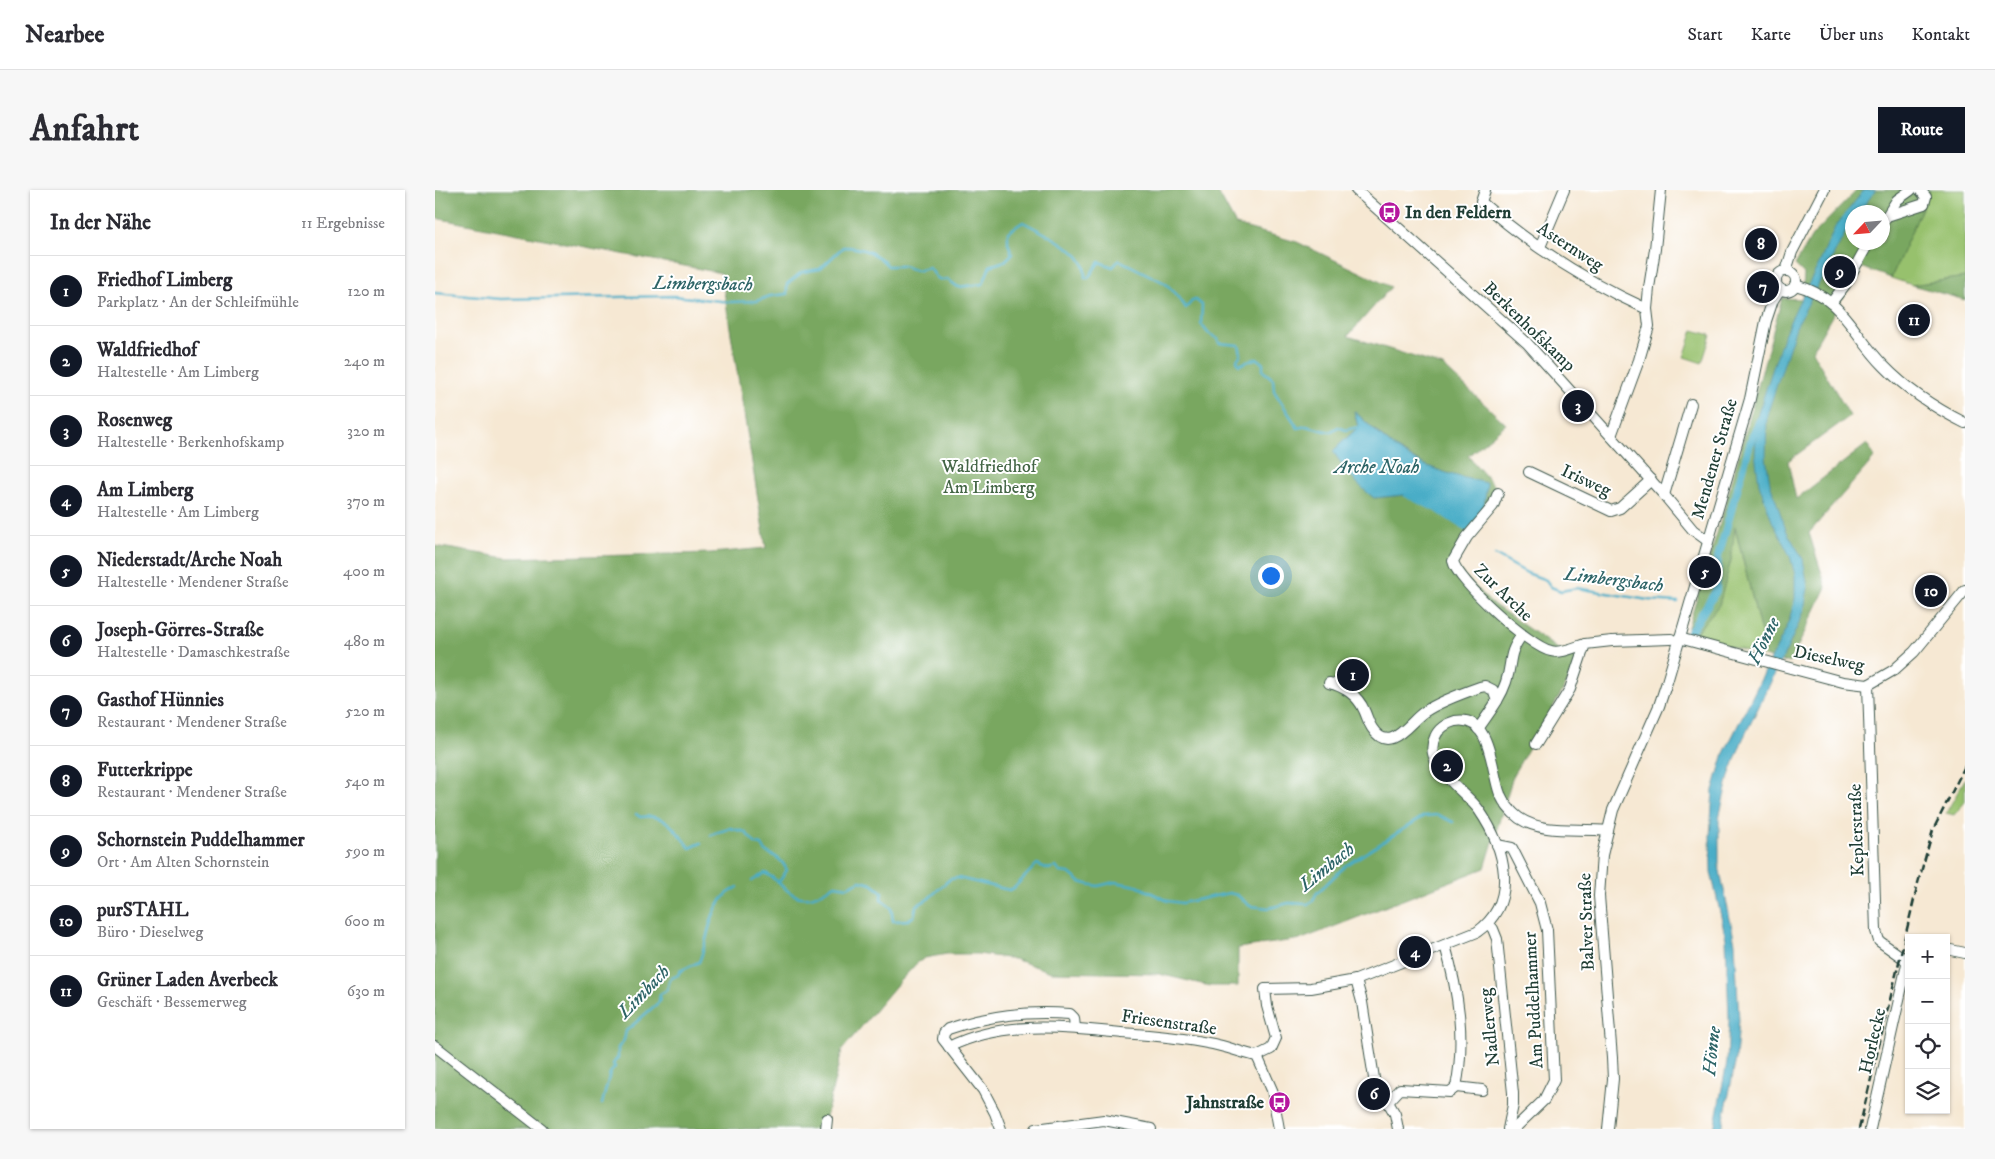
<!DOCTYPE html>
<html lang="de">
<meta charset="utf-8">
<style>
:root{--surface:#fff;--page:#f7f7f7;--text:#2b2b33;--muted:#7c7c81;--line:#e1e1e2;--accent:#111827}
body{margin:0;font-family:"IM FELL DW Pica",serif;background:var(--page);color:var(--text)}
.controls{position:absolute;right:15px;bottom:15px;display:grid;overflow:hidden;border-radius:0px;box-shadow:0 1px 4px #0004}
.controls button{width:45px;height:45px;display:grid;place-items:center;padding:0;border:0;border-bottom:1px solid var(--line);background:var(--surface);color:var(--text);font:25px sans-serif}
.compass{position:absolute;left:1410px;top:15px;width:45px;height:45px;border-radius:50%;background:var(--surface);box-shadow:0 1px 4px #0004;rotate:244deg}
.you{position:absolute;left:835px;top:385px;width:18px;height:18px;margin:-12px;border:4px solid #fff;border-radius:50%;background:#1a73e8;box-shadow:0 0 0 8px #1a73e833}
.badge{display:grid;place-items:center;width:32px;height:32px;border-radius:50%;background:var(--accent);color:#fff;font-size:16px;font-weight:700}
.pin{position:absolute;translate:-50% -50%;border:2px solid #fff;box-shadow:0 1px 5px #0006}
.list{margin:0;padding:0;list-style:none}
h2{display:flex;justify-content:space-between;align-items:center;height:65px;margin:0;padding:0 20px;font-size:21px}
h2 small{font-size:16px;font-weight:400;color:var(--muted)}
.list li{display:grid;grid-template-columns:32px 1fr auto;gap:15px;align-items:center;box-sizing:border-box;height:70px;padding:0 20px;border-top:1px solid var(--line)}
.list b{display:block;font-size:19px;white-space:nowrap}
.list p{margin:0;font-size:16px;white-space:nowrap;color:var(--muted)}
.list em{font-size:16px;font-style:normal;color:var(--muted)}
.icon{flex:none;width:28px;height:28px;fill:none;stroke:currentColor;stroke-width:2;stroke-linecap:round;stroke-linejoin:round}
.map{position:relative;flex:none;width:1530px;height:939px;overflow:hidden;border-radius:0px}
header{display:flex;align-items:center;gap:30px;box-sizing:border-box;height:70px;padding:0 25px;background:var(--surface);border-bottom:1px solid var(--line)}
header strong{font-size:24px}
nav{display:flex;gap:28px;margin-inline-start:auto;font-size:18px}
.intro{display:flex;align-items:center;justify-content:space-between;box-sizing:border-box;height:120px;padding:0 30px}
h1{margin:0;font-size:35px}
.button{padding:12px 22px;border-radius:0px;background:var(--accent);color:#fff;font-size:18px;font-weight:700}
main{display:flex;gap:30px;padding:0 30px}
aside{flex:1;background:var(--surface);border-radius:0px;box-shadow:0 1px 4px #0004}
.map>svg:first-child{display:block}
</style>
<header>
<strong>Nearbee</strong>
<nav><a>Start</a><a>Karte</a><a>Über uns</a><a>Kontakt</a></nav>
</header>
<div class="intro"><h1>Anfahrt</h1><a class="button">Route</a></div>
<main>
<aside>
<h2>In der Nähe<small>11 Ergebnisse</small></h2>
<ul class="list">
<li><span class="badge">1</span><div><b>Friedhof Limberg</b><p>Parkplatz · An der Schleifmühle</p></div><em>120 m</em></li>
<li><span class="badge">2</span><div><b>Waldfriedhof</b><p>Haltestelle · Am Limberg</p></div><em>240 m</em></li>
<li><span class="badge">3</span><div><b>Rosenweg</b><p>Haltestelle · Berkenhofskamp</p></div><em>320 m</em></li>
<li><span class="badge">4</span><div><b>Am Limberg</b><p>Haltestelle · Am Limberg</p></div><em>370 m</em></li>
<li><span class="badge">5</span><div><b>Niederstadt/Arche Noah</b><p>Haltestelle · Mendener Straße</p></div><em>400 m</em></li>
<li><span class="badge">6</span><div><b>Joseph-Görres-Straße</b><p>Haltestelle · Damaschkestraße</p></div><em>480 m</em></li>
<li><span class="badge">7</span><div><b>Gasthof Hünnies</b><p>Restaurant · Mendener Straße</p></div><em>520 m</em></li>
<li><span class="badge">8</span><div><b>Futterkrippe</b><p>Restaurant · Mendener Straße</p></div><em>540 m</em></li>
<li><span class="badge">9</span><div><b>Schornstein Puddelhammer</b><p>Ort · Am Alten Schornstein</p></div><em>590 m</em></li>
<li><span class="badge">10</span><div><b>purSTAHL</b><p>Büro · Dieselweg</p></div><em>600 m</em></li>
<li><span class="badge">11</span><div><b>Grüner Laden Averbeck</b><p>Geschäft · Bessemerweg</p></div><em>630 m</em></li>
</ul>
</aside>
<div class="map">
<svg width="1530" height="939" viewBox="0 0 1530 939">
<rect width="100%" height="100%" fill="#fff"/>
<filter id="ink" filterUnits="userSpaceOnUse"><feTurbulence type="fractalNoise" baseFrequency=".02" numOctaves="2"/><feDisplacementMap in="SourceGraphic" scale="10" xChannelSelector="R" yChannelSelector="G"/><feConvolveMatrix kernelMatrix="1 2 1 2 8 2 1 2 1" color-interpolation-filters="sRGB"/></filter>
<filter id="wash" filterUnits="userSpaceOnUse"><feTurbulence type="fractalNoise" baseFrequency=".0096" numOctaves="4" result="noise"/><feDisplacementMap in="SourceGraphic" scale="20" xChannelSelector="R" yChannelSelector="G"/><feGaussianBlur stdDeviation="1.12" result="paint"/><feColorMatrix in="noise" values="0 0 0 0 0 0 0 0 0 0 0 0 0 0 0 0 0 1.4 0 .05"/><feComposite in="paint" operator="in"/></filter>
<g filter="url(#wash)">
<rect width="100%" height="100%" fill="#f6e8d3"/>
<!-- green -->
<g fill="#97c16d" stroke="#5b7f50">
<path d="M1495,0H1530V87L1477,95L1456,88Z"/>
<path d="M1258,140L1276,145L1267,173L1249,167Z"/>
<path d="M1299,335L1332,467L1258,446L1284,415L1296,370Z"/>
<path d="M1530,589V612L1519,625L1511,623Z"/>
</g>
<!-- forest -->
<g fill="#79a760" stroke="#4c724a" fill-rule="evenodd">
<path d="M0,0H782L801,35L862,52L956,97L913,146L1008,176L1071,234L1033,266L1063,300L1015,371L1055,412L1123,459L1145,461L1137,485L1079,583L1050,678L867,749L803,758V796H775L724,784L616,782L579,769L543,764H512L490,768L482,773L464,792L407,860L388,939H0V356L72,368L276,363L331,358L286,83L0,28ZM919,221L960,258L992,276L1020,286L1032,342L1003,322L969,305L939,308L898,261L923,237Z"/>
<path d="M1422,0H1495L1456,88L1425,77L1377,161L1415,226L1353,271L1361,309L1432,254L1440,267L1374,343L1391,397L1355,473L1332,467L1300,337L1296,370L1284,415L1258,446L1252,440L1289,320L1347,108L1367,109L1369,84L1360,75L1377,46ZM1418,22H1448V52H1418Z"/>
<path d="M1530,87V110L1477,95Z"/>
</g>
<!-- water -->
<g fill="#48adc7" stroke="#34757e">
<path d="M1429,0H1441L1424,22H1418L1417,30L1361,137L1332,225L1331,267L1335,293L1351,340L1368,369L1373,398L1369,421L1355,453L1307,551L1294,586L1284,628V676L1300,753L1304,830L1301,869L1287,939H1279L1292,872L1294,830L1291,749L1276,682L1275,646L1278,600L1289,563L1352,437L1360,409V385L1355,366L1337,331L1324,294L1320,263L1322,227L1348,147L1362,116L1385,72L1400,37Z"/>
<path d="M919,221C932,233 945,246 959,257C987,278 1019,286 1052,293L1049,316L1032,342L1003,322L969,305L939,308C922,295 910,280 898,261L923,237Z"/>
</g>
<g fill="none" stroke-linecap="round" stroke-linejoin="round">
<!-- stream -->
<g stroke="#48adc7" stroke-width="2.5">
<path d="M0,103L66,109L239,106L295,112L322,111L335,106L352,104V94L367,82L385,79L408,57C426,57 441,62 453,76H468L482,81L494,78C501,84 500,92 512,89L523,97L548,94L555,76L570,71L577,64L573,53V42L588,32C603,40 640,57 647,72C649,76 650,83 650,88H653L664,72L678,77L684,70L730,93L743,106L751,118L757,111L761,110L767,115L766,134L773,143L783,149L784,153L804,155L806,164L802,170L804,175L822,168L828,174V181L838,189L839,201L863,238L871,236L895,242L903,237L911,240L923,237L924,240"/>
<path d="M970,306L1003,322L1030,340"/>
<path d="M1060,365L1092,383L1111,390L1116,397L1126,401L1142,398L1213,410L1243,412"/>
<path d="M201,624L205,627C232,623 240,640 255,658L266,653"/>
<path d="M276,645C282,641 288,642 295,638L310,642L321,654L327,655L331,662C341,666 347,670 352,680L344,692"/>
<path d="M317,691L330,683C341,688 346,697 356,703C371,713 386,704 400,695L413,697L425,691L437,694L447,702L446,709L456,717L458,731L473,730L479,726L481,716L493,709L515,689L523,688L574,700L579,698L602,674L613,679L621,677L625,682L634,683L645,692L652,694L663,696L680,692L702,696L733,711L747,713L794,703L802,705L815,716L834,718L854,713L873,714L878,711L881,704L910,676L989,626L1003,625L1018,632"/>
<path d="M167,914L175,883L180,877L178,874L183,867V858L189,850L191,841L224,812L225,804L232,800L235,789L243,785L245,781L264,772C273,752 273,723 290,706C293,702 299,700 303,697"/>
</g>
<!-- canal -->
<path stroke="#48adc7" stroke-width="8" d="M1254,444L1281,401L1283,367L1317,247L1325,230"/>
</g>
</g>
<g filter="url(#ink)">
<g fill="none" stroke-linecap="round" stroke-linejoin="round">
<defs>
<g id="minor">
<path d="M921,0L1092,153L1229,305L1258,340L1273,351"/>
<path d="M1050,0L1046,12C1095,55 1152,92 1212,119"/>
<path d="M1452,26L1489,14L1491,7L1485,0"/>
<path d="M1448,32L1462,10L1476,0"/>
<path d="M1105,57L1129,0"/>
<circle cx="1351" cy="91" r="10"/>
<path d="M1351,81L1357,62L1389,0"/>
<path d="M1360,95C1408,107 1417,144 1449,176C1472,200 1500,218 1530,233"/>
<path d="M1396,113L1410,95L1434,52"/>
<path d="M1176,246L1204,170L1214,136L1212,119L1214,98L1220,59L1226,0"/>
<path d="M1094,282L1176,321L1185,318L1216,290"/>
<path d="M1063,303L1058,316L1032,347L1018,371C1022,391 1095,457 1116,461C1126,464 1140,457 1150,454"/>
<path d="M1229,305L1256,214"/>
<path d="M1244,448L1408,492L1433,495L1459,480L1479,462L1530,400"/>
<path d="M894,493C909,496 923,506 929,520C932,526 933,532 937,538C955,566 974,532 989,522C1004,512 1028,503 1045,497L1050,496L1058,500L1062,511"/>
<path d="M1433,495L1441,741L1444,751L1471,770"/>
<path d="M1043,539C1053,524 1065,510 1071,492C1078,471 1072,465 1087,445"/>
<path d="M1101,554L1135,499L1150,454L1177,451L1236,449"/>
<path d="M1062,655L1077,658L1105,713L1112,740L1119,890L1109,910L1079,939"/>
<path d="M1053,733L1058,739L1062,749L1078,903V915L1073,939"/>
<path d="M1511,759L1530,763"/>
<path d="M921,790L927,812L941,901L953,912L960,924L963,939"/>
<path d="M0,856L107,939"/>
<path d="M514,857C568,830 629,837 687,843C717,845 748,848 778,854C793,857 807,863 822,866L836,859L841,848L832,816L830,799L876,798L921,790L1042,742C1085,711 1070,658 1044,620C1031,601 986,575 1000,547C1003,539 1012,533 1020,531C1057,524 1056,582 1065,604C1069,613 1076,622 1084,628C1109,645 1144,637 1173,641"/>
<path d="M822,866L837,900L844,939"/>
<path d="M1021,897L1047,900"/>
<path d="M953,912L965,899L1015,902L1021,897C1031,849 1023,801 1010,755"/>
<path d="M391,939L392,929"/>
<path d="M566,939L560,923L548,900L508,849L509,843L513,839C555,825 591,821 635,824L639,828L640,838"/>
<path d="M601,939L669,930L716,939"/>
<path d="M1173,939L1178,889L1177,868L1164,706L1167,665L1178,620L1224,516L1232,492L1315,209L1331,131L1338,110L1345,99"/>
<path d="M1435,939L1472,774L1471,770"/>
</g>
</defs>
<!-- minor casing -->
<use href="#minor" stroke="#3f574c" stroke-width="12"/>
<!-- minor -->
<use href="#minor" stroke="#fff" stroke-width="10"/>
<!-- rail -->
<path stroke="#1f3d34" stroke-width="2.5" stroke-dasharray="8 4" stroke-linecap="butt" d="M1424,939L1483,693L1498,640L1530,576"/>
</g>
</g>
<!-- icons -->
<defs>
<symbol id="bus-disc" viewBox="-11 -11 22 22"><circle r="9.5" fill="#b5179e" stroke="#fff"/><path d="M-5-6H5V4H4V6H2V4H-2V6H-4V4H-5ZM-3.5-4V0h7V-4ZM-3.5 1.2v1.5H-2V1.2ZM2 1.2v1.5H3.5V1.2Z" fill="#fff"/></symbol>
</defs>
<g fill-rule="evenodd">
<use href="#bus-disc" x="942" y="10" width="25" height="25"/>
<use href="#bus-disc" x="832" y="900" width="25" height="25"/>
</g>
<g text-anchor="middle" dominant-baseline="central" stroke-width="4" stroke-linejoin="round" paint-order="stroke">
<!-- poi labels -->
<g font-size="18" font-weight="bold" fill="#1f3d34" stroke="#fff" text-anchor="start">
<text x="970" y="23">In den Feldern</text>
<text x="829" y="913" text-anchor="end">Jahnstraße</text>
</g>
<!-- street labels -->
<g font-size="18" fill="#1f3d34" stroke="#fff">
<text transform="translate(1135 57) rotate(33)">Asternweg</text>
<text transform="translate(1094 137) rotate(44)">Berkenhofskamp</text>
<text transform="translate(1280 269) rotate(-74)">Mendener Straße</text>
<text transform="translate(1151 291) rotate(25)">Irisweg</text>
<text transform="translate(1068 403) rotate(44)">Zur Arche</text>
<text transform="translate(1394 469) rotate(12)">Dieselweg</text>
<text transform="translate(1422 640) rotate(-92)">Keplerstraße</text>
<text transform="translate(1152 732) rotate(-92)">Balver Straße</text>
<text transform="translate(1099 810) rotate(-93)">Am Puddelhammer</text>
<text transform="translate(734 833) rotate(8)">Friesenstraße</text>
<text transform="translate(1055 837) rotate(-96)">Nadlerweg</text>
<text transform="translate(1438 851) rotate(-77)">Horlecke</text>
</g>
<!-- park labels -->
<g font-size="18" fill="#436545" stroke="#fff">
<text x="554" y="277">Waldfriedhof<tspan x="554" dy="21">Am Limberg</tspan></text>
</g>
<!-- water labels -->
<g font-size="19" font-style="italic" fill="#2d6467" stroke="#fff">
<text transform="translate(268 94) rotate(1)">Limbergsbach</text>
<text x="942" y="277">Arche Noah</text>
<text transform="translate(1179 390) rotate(7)">Limbergsbach</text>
<text transform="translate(1329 451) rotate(-64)">Hönne</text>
<text transform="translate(892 677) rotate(-39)">Limbach</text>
<text transform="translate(209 802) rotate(-46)">Limbach</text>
<text transform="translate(1277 861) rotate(-84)">Hönne</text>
</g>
</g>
</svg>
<div class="controls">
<button>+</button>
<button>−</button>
<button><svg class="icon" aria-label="locate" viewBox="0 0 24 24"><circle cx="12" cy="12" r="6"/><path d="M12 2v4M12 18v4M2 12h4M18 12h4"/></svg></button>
<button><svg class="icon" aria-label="layers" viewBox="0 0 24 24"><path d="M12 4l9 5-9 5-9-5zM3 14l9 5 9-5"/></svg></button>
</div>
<svg class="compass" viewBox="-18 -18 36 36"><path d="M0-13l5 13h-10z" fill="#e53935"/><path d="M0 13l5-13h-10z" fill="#7c7c81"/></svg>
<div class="you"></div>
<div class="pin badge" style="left:918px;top:485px">1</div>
<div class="pin badge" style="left:1012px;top:576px">2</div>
<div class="pin badge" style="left:1143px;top:216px">3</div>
<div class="pin badge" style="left:980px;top:762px">4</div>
<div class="pin badge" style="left:1270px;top:382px">5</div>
<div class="pin badge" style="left:939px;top:904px">6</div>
<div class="pin badge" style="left:1328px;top:97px">7</div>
<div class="pin badge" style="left:1326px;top:54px">8</div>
<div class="pin badge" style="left:1405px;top:82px">9</div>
<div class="pin badge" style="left:1496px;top:401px">10</div>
<div class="pin badge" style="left:1479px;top:130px">11</div>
</div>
</main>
